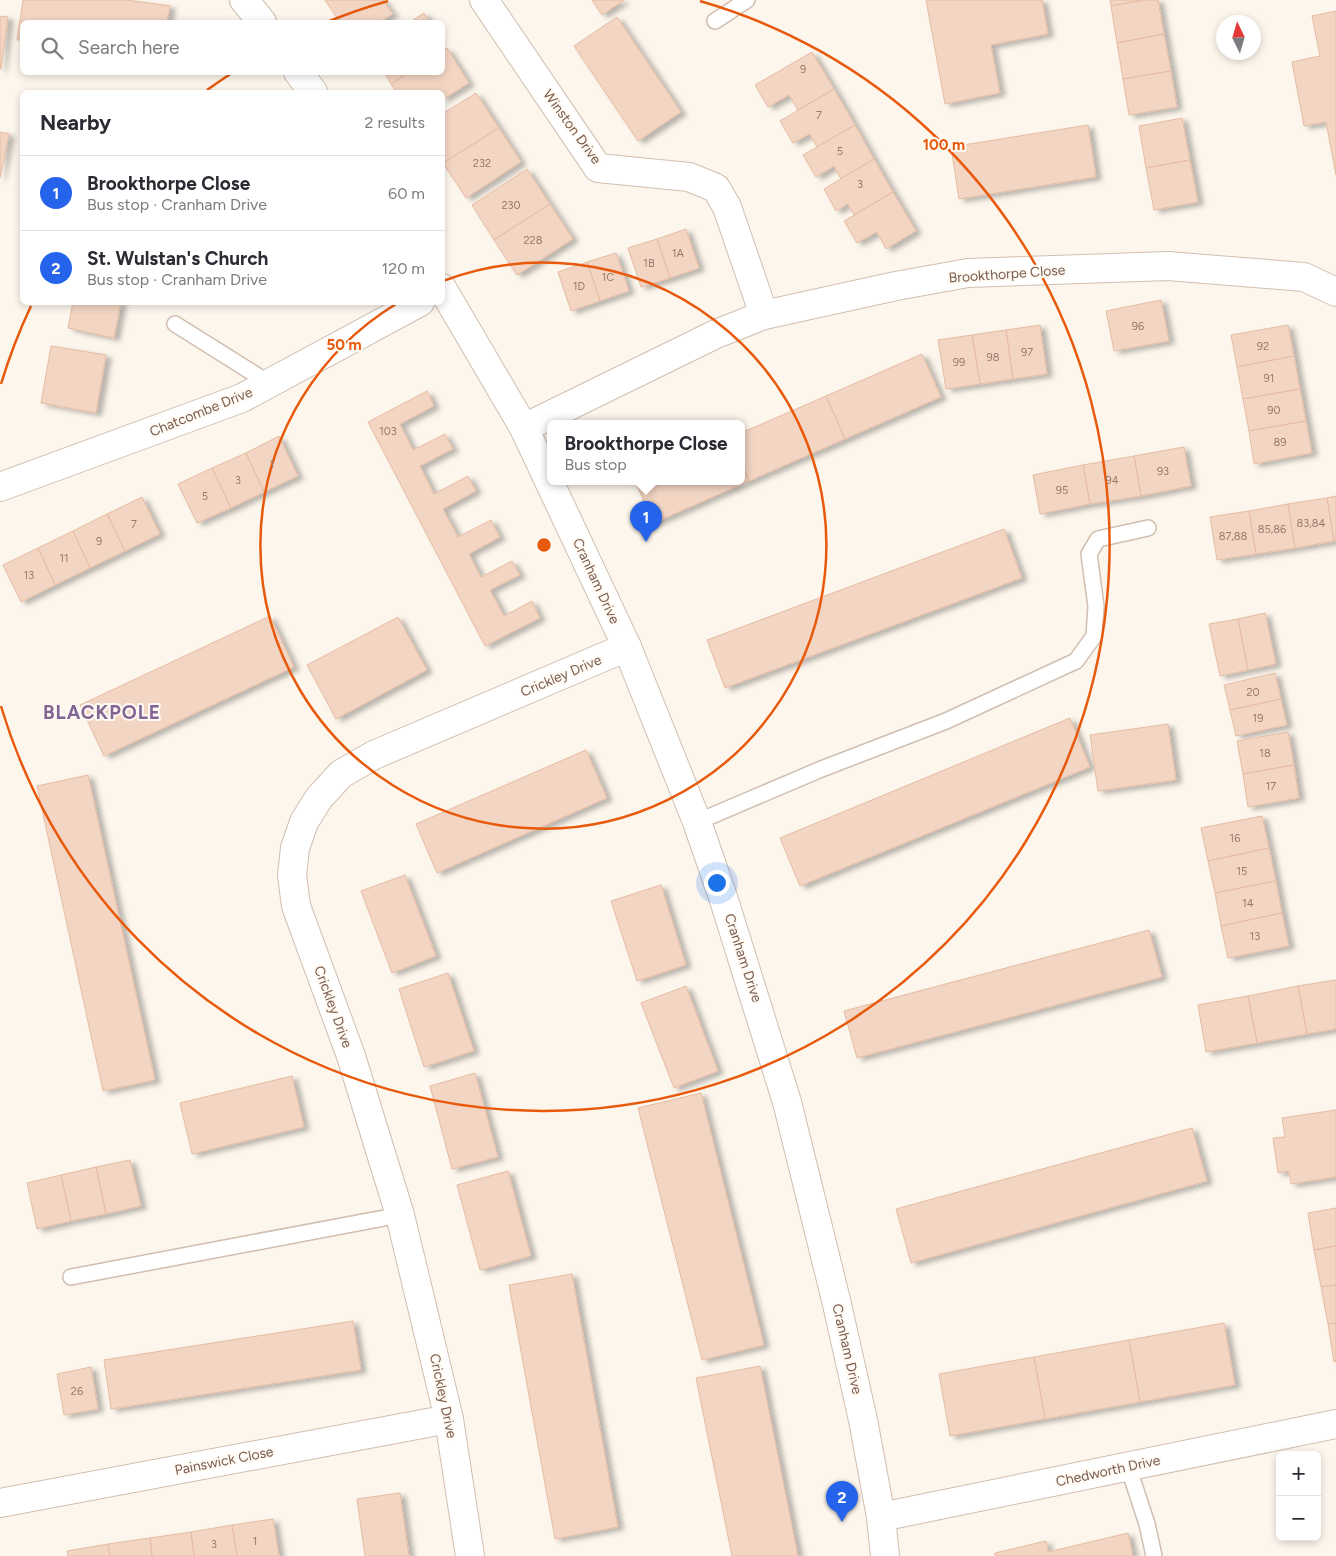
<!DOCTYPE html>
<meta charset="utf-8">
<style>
:root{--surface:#fff;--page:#f2f2f3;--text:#2b2b33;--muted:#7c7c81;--line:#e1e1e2;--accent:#2563eb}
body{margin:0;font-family:Figtree,sans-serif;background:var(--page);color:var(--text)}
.controls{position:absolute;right:15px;bottom:15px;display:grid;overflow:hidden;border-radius:8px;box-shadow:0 2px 8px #0003}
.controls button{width:45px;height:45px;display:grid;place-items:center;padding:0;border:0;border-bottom:1px solid var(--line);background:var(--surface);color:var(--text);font:25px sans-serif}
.compass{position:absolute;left:1216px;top:15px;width:45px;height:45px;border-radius:50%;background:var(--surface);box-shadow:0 2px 8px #0003;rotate:355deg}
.you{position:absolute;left:716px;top:882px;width:18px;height:18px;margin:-12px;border:4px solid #fff;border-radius:50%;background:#1a73e8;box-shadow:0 0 0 8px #1a73e833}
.badge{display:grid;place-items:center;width:32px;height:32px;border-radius:50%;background:var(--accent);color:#fff;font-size:16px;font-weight:700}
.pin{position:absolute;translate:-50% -41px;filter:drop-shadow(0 1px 2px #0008)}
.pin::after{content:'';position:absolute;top:26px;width:18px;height:15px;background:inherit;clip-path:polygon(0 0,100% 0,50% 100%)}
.popup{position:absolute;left:547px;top:420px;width:198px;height:65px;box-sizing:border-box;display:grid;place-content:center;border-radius:8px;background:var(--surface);filter:drop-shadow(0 1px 4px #0005);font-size:16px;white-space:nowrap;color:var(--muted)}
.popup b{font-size:19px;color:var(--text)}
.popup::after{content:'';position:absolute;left:50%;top:100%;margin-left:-10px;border:10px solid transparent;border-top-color:var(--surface)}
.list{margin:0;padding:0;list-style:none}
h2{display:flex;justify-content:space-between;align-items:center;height:65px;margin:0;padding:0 20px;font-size:21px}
h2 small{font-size:16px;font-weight:400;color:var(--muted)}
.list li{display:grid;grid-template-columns:32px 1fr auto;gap:15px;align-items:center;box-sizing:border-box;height:75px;padding:0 20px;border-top:1px solid var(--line)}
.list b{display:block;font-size:19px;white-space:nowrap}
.list p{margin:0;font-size:16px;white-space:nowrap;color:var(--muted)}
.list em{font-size:16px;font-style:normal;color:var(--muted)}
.icon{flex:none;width:28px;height:28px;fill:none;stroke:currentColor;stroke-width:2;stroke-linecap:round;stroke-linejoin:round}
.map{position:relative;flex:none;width:1336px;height:1556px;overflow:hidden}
.search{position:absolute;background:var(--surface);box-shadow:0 2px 8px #0003;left:20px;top:20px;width:425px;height:55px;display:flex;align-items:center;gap:12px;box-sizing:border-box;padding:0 18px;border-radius:8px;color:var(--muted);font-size:19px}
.panel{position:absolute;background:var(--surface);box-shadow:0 2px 8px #0003;left:20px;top:90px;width:425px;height:215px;border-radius:8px}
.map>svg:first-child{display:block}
</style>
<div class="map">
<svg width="1336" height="1556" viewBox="0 0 1336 1556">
<defs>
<filter id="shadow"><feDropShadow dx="5.5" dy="3" stdDeviation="2.5" flood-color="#0004"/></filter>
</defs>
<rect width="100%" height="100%" fill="#fdf6ec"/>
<!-- building -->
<g fill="#f3d5c3" stroke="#e6bba3" filter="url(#shadow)">
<path d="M23,0H127L170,6L167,22H22V40H17Z"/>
<path d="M325,0H383L393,14L380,22H340Z"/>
<path d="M592,0H624L602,15Z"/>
<path d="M926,0H1042L1048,34L991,45L1000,93L945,104Z"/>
<path d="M1110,0H1145L1111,6Z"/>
<path d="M1145,0H1158L1164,34L1117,43L1111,6Z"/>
<path d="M1336,11V175L1326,122L1304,126L1292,62L1320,56L1312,16Z"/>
<path d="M424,13L430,22H410Z"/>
<path d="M0,16L8,17L1,69H0Z"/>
<path d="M617,17L681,112L638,141L574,46Z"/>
<path d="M1164,34L1171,71L1123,79L1117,43Z"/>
<path d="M447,48L469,83L442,100V92H397L391,84L409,72H442V51Z"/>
<path d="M812,52L834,89L798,110L789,95L768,107L755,85Z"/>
<path d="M1171,71L1177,107L1129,115L1123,79Z"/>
<path d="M384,72H409L391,84Z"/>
<path d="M834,89L855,125L817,147L810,134L793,143L780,121Z"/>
<path d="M476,93L499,128L443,163L442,114Z"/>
<path d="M1182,118L1190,160L1146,168L1139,126Z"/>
<path d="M855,125L874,159L841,179L834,166L816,177L803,155Z"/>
<path d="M1088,125L1096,177L959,199L951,147Z"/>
<path d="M499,128L521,162L466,198L443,163Z"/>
<path d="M0,132L9,134L0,178Z"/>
<path d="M874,159L893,192L854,215L848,204L836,211L824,189Z"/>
<path d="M1190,160L1198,202L1154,210L1146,168Z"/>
<path d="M527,169L550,204L494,240L472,205Z"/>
<path d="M893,192L916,231L886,249L877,232L857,243L844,221Z"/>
<path d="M550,204L573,239L517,275L494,240Z"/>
<path d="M686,229L699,268L670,278L657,239Z"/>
<path d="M657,239L670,278L641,287L628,248Z"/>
<path d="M616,253L629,291L600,301L587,262Z"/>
<path d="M587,262L600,301L571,311L558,272Z"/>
<path d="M1161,300L1169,341L1114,351L1106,311Z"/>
<path d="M73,302H121L114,338L68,328Z"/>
<path d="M1040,325L1047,374L1013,379L1006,330Z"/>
<path d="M1288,325L1294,356L1237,367L1231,335Z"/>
<path d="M1006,330L1013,379L980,384L972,335Z"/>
<path d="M972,335L980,384L946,389L938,340Z"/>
<path d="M51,346L106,355L96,413L41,403Z"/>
<path d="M922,354L941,397L845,439L826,396Z"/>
<path d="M1294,356L1300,389L1243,399L1237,367Z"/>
<path d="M1300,389L1306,421L1249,431L1243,399Z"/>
<path d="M427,391L434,406L400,424L413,450L445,434L453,449L420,466L434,494L468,476L476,491L443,509L458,537L491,520L500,537L469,554L481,577L512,561L520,575L490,590L504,616L532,601L540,618L485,646L368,422Z"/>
<path d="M826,396L845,439L749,481L741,462V433Z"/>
<path d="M1306,421L1312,453L1254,464L1249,431Z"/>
<path d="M279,436L298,476L264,492L246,453Z"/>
<path d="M1184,447L1191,486L1141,496L1134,456Z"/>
<path d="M246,453L264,492L231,508L212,468Z"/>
<path d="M1134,456L1141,496L1090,504L1083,465Z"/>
<path d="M741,462L749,481L654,523L635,481H741Z"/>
<path d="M1083,465L1090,504L1040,514L1033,475Z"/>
<path d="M212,468L231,508L197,523L178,484Z"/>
<path d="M1336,496V541H1334L1327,498Z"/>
<path d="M142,497L160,534L125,551L107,514Z"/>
<path d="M1327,498L1334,541L1295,548L1288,504Z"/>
<path d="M1288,504L1295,548L1256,554L1249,511Z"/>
<path d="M1249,511L1256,554L1217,560L1210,517Z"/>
<path d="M107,514L125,551L90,568L73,531Z"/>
<path d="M1004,529L1022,578L725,688L707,640Z"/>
<path d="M73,531L90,568L55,585L38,548Z"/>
<path d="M38,548L55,585L21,602L3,565Z"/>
<path d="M1265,613L1276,664L1248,670L1238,619Z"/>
<path d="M270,616L294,667L104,756L80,705Z"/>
<path d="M398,617L427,670L336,719L307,665Z"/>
<path d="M1238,619L1248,670L1220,676L1209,624Z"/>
<path d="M1275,673L1281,699L1230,710L1224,685Z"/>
<path d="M1281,699L1287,725L1236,736L1230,710Z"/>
<path d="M1070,718L1090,767L800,886L780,838Z"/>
<path d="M1168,724L1176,780L1098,791L1090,735Z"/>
<path d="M1288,732L1294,765L1243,774L1237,741Z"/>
<path d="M586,750L607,798L437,873L416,824Z"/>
<path d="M1294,765L1299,798L1248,807L1243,774Z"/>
<path d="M88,775L155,1080L103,1091L37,786Z"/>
<path d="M1262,816L1269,848L1208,861L1201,828Z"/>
<path d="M1269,848L1276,881L1215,893L1208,861Z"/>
<path d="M405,875L436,956L392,973L361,891Z"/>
<path d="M1276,881L1282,913L1221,926L1215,893Z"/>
<path d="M661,885L686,965L637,981L611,901Z"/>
<path d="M1282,913L1289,946L1228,958L1221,926Z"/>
<path d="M1149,930L1162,977L857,1058L844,1011Z"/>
<path d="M448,973L474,1051L424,1067L399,989Z"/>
<path d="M1336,980V1029L1307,1034L1298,986Z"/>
<path d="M686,986L718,1071L674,1088L641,1003Z"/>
<path d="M1298,986L1307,1034L1257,1043L1248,996Z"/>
<path d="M1248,996L1257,1043L1206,1052L1198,1005Z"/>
<path d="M475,1073L498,1157L452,1169L430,1086Z"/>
<path d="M292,1076L304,1127L192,1154L180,1103Z"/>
<path d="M701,1093L764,1345L702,1360L638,1108Z"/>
<path d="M1336,1110V1177L1291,1184L1289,1171L1278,1173L1273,1138L1285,1137L1282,1118Z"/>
<path d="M1192,1128L1207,1181L911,1263L896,1209Z"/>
<path d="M130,1160L141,1206L106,1214L96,1167Z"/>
<path d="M96,1167L106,1214L71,1221L61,1175Z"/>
<path d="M508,1171L531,1256L480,1270L457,1185Z"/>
<path d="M61,1175L71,1221L37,1229L27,1183Z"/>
<path d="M1336,1208V1246L1314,1250L1308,1213Z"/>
<path d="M1336,1246V1285L1321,1287L1314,1250Z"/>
<path d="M572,1274L618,1527L555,1539L509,1285Z"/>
<path d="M1336,1285V1323L1328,1324L1321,1287Z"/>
<path d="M353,1321L361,1370L111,1409L104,1360Z"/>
<path d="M1224,1323L1235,1385L1140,1402L1129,1340Z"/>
<path d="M1336,1323V1361L1334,1362L1328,1324Z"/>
<path d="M1129,1340L1140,1402L1045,1419L1034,1357Z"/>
<path d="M1034,1357L1045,1419L950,1436L939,1374Z"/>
<path d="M760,1366L798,1556H732L696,1378Z"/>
<path d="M91,1367L98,1409L64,1415L57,1374Z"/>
<path d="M400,1493L409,1556H365L357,1499Z"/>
<path d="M273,1519L279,1556H237L232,1525Z"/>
<path d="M232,1525L237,1556H194L191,1532Z"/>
<path d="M191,1532L194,1556H152L150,1538Z"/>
<path d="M1128,1533L1133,1556H995V1553L1046,1541L1048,1552Z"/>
<path d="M150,1538L152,1556H110L108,1544Z"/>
<path d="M108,1544L110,1556H68L67,1551Z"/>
</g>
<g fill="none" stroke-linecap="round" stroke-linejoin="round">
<defs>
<g id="service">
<path d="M715,21L747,0"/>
<path d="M175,324L269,383"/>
<path d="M697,822L819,770L946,721L1076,661L1094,636L1096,606L1089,554L1098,539L1148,528"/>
<path d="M71,1277L400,1215"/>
<path d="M1128,1466L1147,1524L1154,1556"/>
</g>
<g id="minor">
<path d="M244,0L262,22"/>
<path d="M484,0L598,168L689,177L716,188L727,207L764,315"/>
<path d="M298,72L313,92"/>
<path d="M442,288L524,428L627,647L697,822L723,897L787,1102L836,1300L863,1420L881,1517L885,1556"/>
<path d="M524,428L716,334L764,315L896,286L968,273L1168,266L1304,277L1336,292"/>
<path d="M0,487L242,398L420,302"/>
<path d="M0,1503L449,1419"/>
<path d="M881,1517L1336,1424"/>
<path d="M470,1556L449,1419L400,1215L351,1056L296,906L292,875L295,848L304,822L319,798L341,774L374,755L627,647"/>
</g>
</defs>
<!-- service casing -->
<use href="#service" stroke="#d1beb0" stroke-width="18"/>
<!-- minor casing -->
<use href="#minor" stroke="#d1beb0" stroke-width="30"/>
<!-- service -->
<use href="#service" stroke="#fff" stroke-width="15"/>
<!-- minor -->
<use href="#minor" stroke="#fff" stroke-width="28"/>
</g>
<!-- distance rings -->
<g fill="none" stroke="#e8590c" stroke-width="2.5">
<path d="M443 281A283 283 0 1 1 396 304"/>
<path d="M1 384A566 566 0 0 1 31 306M207 90A566 566 0 0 1 232 73M327 22A566 566 0 0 1 388 1M700 1A566 566 0 1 1 1 706"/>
</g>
<g text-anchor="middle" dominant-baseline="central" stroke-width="4" stroke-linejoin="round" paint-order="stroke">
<!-- number labels -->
<g font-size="11" fill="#987a6a">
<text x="803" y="69">9</text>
<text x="819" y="115">7</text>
<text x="840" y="151">5</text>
<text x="482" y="163">232</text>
<text x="860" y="184">3</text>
<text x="511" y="205">230</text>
<text x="533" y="240">228</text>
<text x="678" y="253">1A</text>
<text x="649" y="263">1B</text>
<text x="608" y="277">1C</text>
<text x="579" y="286">1D</text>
<text x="1138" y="326">96</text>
<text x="1263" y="346">92</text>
<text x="1027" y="352">97</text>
<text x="993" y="357">98</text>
<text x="959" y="362">99</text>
<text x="1269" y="378">91</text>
<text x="1274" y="410">90</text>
<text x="388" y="431">103</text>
<text x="1280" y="442">89</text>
<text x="272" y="464">1</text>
<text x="1163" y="471">93</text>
<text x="238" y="480">3</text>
<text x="1112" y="480">94</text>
<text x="1062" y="490">95</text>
<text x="205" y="496">5</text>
<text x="1311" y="523">83,84</text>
<text x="134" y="524">7</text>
<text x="1272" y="529">85,86</text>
<text x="1233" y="536">87,88</text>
<text x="99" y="541">9</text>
<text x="64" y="558">11</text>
<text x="29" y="575">13</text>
<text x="1253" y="692">20</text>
<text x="1258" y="718">19</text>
<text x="1265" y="753">18</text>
<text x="1271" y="786">17</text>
<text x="1235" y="838">16</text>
<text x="1242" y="871">15</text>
<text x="1248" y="903">14</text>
<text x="1255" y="936">13</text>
<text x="77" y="1391">26</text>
<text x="255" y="1541">1</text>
<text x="214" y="1544">3</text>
</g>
<!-- street labels -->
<g font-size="14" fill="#7a5c4d" stroke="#fffaf3">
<text transform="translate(572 127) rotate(54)">Winston Drive</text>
<text transform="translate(1007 274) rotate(-4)">Brookthorpe Close</text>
<text transform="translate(201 412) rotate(-22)">Chatcombe Drive</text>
<text transform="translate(596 581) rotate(65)">Cranham Drive</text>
<text transform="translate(561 676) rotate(-23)">Crickley Drive</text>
<text transform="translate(743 958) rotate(72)">Cranham Drive</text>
<text transform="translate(333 1007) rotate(70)">Crickley Drive</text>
<text transform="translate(847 1349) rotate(77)">Cranham Drive</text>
<text transform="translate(443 1396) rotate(78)">Crickley Drive</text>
<text transform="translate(224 1461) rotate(-11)">Painswick Close</text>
<text transform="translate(1108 1471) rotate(-12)">Chedworth Drive</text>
</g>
<!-- district labels -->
<g font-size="19" font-weight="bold" letter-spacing="1" fill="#846695" stroke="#fffaf3">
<text x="102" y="712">BLACKPOLE</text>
</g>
</g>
<circle cx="544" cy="545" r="8" fill="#e8590c" stroke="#fffaf3" stroke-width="2.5"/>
<g font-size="15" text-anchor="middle" font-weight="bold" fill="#e8590c" stroke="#fffaf3" stroke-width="4" stroke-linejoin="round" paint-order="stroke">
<text x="944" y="150">100 m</text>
<text x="344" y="350">50 m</text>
</g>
</svg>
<div class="controls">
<button>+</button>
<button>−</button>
</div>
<svg class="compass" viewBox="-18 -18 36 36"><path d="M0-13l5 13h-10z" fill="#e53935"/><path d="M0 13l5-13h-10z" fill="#7c7c81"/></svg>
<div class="you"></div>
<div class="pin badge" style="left:646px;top:542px">1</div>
<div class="popup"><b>Brookthorpe Close</b>Bus stop</div>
<div class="pin badge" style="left:842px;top:1522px">2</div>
<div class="search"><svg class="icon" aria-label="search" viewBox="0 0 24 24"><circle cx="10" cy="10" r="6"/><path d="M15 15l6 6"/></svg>Search here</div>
<section class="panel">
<h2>Nearby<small>2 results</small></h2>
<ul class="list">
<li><span class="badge">1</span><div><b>Brookthorpe Close</b><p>Bus stop · Cranham Drive</p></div><em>60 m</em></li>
<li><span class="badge">2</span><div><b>St. Wulstan's Church</b><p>Bus stop · Cranham Drive</p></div><em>120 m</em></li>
</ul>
</section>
</div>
